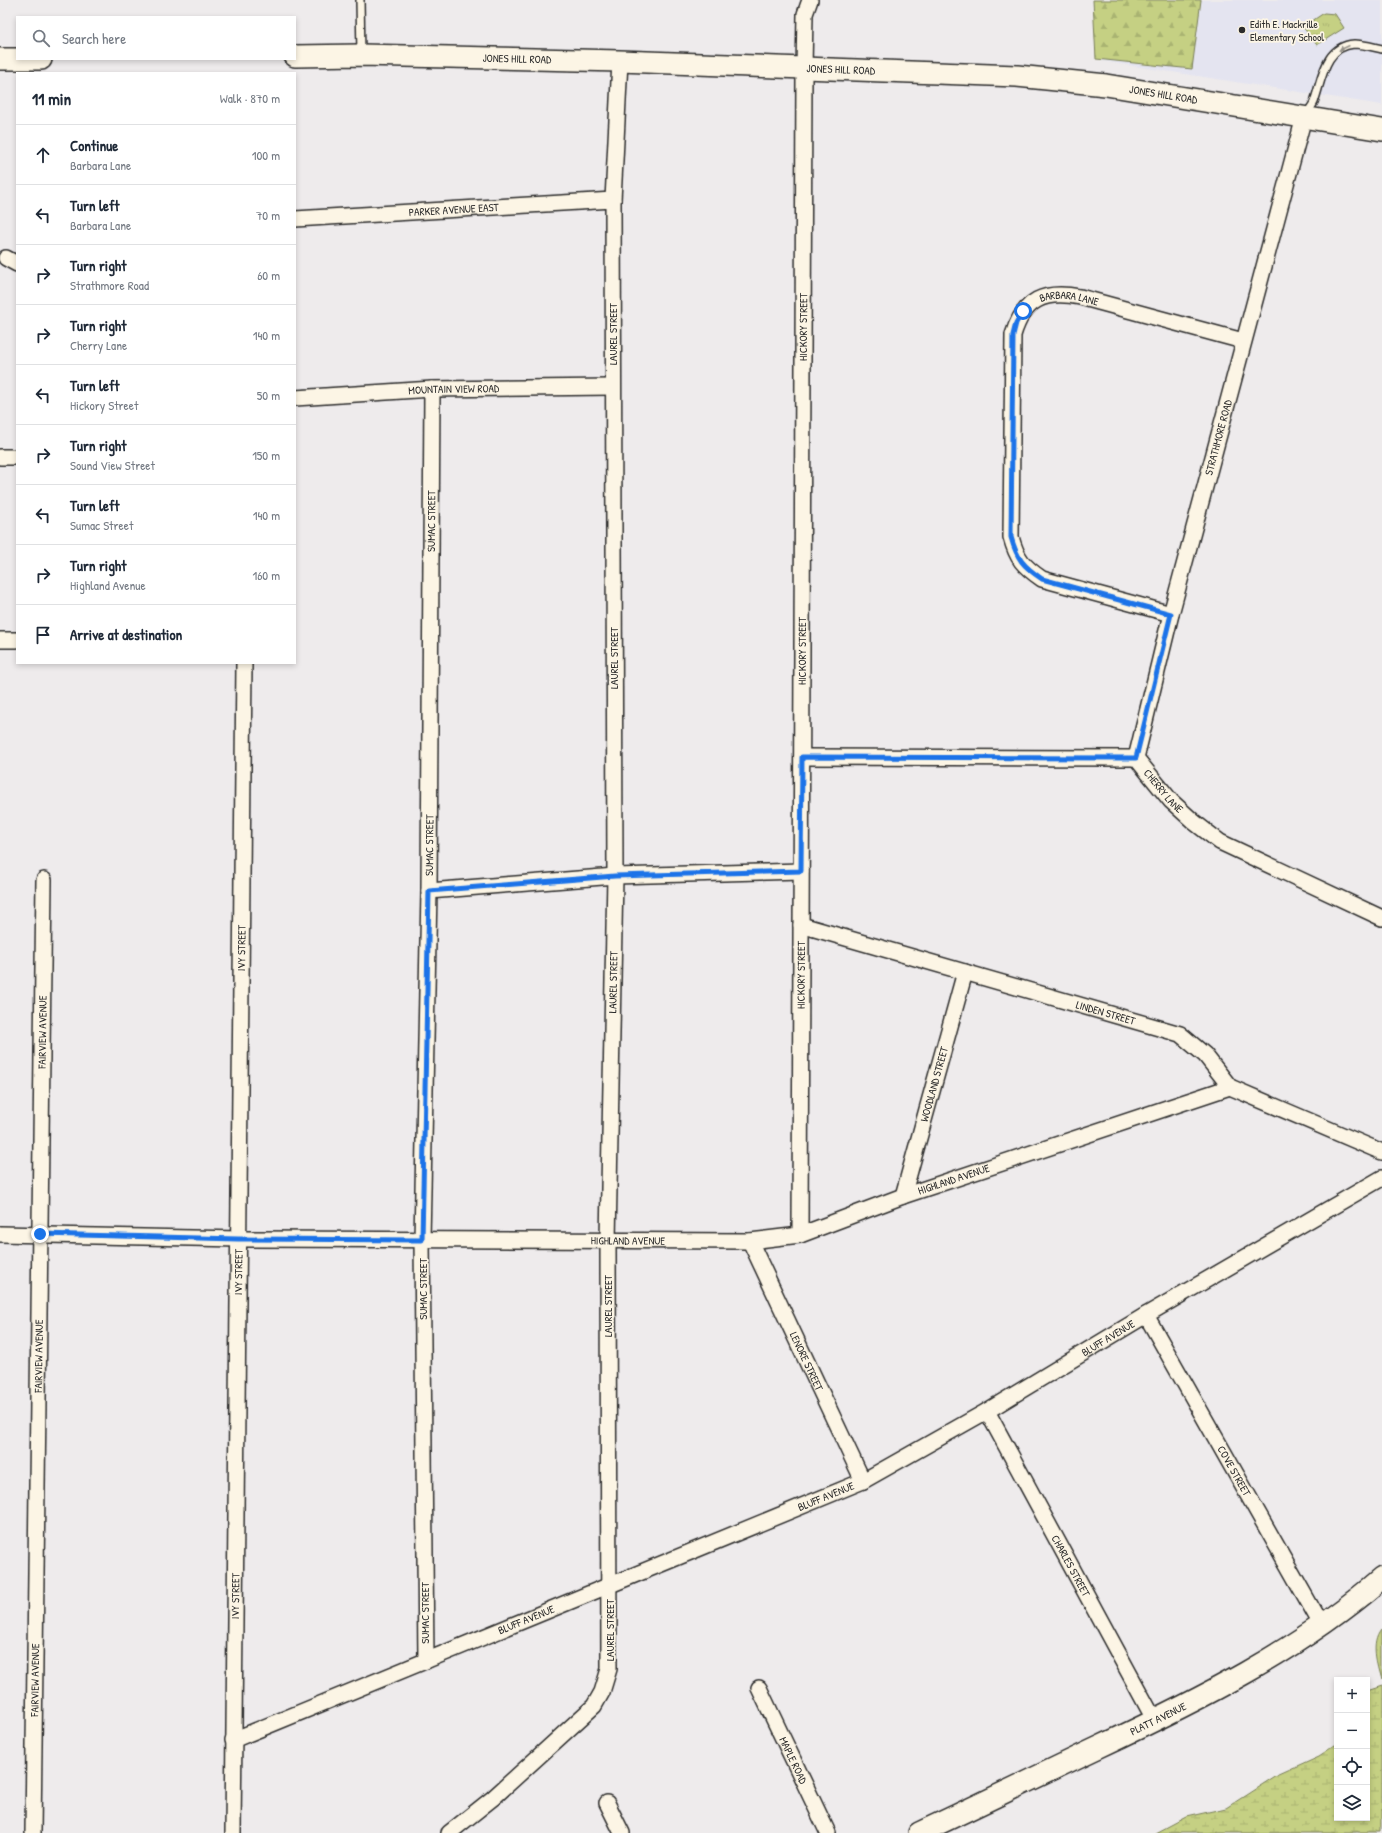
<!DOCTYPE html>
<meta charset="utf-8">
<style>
:root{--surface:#fff;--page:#f6f6f7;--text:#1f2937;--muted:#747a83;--line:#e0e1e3}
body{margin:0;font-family:"Patrick Hand",sans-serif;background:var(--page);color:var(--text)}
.controls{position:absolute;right:12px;bottom:12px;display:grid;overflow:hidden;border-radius:0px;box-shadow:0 2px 6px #0003}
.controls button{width:36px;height:36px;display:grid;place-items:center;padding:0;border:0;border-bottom:1px solid var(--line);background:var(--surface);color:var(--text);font:20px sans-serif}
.stop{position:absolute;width:12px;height:12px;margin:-9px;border:3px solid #1a73e8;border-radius:50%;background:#fff}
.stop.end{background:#1a73e8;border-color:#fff;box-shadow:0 1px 4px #0008}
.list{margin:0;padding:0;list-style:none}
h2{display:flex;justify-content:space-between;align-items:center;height:52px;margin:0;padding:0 16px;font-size:17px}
h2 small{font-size:13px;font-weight:400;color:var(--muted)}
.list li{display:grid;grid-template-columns:26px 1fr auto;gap:12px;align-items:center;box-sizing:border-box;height:60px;padding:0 16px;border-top:1px solid var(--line)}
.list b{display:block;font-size:15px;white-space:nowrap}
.list p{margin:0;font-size:13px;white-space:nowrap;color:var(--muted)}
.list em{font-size:13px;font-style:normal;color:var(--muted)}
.icon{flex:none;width:22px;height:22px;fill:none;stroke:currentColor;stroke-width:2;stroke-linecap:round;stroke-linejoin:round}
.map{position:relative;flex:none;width:1382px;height:1833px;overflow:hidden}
.search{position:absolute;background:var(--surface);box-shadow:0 2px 6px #0003;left:16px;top:16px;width:280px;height:44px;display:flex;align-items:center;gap:10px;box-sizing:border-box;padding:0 14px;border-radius:0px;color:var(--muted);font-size:15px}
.panel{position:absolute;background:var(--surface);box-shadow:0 2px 6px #0003;left:16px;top:72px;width:280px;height:592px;border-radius:0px}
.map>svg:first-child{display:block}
</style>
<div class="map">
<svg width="1382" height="1833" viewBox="0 0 1382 1833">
<defs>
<pattern id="forest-firs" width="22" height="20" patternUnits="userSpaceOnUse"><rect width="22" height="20" fill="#c5d083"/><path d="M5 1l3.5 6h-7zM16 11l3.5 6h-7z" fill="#a9b371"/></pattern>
<pattern id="wetland-marsh" width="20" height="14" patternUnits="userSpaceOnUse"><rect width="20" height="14" fill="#c5d083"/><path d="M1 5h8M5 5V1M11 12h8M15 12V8" fill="none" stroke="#a9b371"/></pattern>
<pattern id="park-tufts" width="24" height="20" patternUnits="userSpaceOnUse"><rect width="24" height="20" fill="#c5d083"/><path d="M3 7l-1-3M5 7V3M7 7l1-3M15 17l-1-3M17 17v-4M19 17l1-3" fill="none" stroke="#a9b371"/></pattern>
</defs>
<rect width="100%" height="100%" fill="#eeebec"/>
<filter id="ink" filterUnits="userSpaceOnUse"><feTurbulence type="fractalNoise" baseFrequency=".025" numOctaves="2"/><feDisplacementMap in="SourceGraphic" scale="8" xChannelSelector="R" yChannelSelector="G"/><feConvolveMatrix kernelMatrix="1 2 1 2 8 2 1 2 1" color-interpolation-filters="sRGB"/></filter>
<g filter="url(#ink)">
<!-- built -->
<path fill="#e4e4f0" d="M1103,0H1382V105L1102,61Z"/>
<!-- forest -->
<path fill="url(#forest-firs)" stroke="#787e57" d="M1093,0H1201L1192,69L1096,59Z"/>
<!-- wetland -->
<g fill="url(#wetland-marsh)" stroke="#787e57">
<path d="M1382,1629V1679C1378,1664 1371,1643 1382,1629Z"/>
<path d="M1382,1685V1833H1156L1186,1817L1226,1808L1277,1775L1319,1756L1337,1744V1818H1367V1690Z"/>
</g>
<!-- park -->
<path fill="url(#park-tufts)" stroke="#787e57" d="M1324,13L1335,14L1344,28L1317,45L1303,27Z"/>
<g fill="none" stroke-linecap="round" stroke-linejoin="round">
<defs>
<g id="service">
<path d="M360,0L361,54"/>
<path d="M1305,115C1309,110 1314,105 1315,99C1322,79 1325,46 1354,44C1363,44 1373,47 1382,49"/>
</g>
<g id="minor">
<path id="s1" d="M295,219L613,200"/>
<path d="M6,258L17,264"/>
<path id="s2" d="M295,398L432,389L613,387"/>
<path d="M0,457H17"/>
<path id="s3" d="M1171,614L1042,579C1023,566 1017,559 1011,537L1013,335C1024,299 1044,290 1080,297L1243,341"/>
<path d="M0,640H17"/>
<path id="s4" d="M802,757L1136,758L1171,801L1194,822L1220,842L1382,918"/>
<path id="s5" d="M1136,758L1171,614L1304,117"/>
<path d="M429,891L615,876L801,871"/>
<path id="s6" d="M801,925L1180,1034L1205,1055L1230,1087L1382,1152"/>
<path id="s7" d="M903,1196L965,972"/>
<path id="s8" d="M0,1234L239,1239L750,1241L800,1235L903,1196L1230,1087"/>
<path id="s9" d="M800,1235L804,68L805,14L810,0"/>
<path id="s10" d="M750,1241L863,1481"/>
<path id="s11" d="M1146,1315L1322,1626"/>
<path id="s12" d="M987,1411L1155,1721"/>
<path id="s13" d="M426,1661L422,1240L429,891L432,389"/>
<path id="s14" d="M759,1688L828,1833"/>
<path id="s15" d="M233,1740L863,1481L987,1411L1146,1315L1382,1178"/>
<path d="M607,1803L622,1833"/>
<path id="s16" d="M33,1833L44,880"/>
<path id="s17" d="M233,1833L244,663"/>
<path id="s18" d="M449,1833L493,1798L594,1706L602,1692L609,1669L608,1240L615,876L613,200L620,61"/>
</g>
<g id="secondary">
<path id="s19" d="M295,56L361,55L620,61L1017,76L1106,85L1382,130"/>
<path d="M0,59H41"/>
<path id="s20" d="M919,1833C979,1805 1038,1776 1097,1748C1197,1701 1298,1651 1382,1578"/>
</g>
</defs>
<!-- service casing -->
<use href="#service" stroke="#2b2b2b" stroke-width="10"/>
<!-- minor casing -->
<use href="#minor" stroke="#2b2b2b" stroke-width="18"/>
<!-- secondary casing -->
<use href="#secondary" stroke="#2b2b2b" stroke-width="24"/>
<!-- service -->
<use href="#service" stroke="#fcf5e5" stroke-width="7"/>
<!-- minor -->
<use href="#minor" stroke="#fcf5e5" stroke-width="15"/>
<!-- secondary -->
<use href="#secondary" stroke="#fcf5e5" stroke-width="21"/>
</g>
<!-- one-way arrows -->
<defs><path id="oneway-solid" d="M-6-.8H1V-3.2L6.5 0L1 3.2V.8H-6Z"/></defs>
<use fill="#949088" href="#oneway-solid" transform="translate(1344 48) rotate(155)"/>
</g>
<g fill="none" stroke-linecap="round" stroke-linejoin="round" filter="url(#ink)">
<!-- route -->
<path stroke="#1a73e8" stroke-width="5" d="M40,1234L238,1239L422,1240L429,891L615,876L801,871L802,757L1136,758L1171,614L1042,579C1023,566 1017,559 1011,537L1013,335L1016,323L1023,311"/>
</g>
<!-- markers -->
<circle fill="#2b2b2b" stroke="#fcf5e5" stroke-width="1.5" cx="1242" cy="30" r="4"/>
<g text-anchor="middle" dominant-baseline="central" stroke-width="3.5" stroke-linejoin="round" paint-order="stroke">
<!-- poi labels -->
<g font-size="11" fill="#2b2b2b" stroke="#fcf5e5" text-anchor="start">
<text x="1250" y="24">Edith E. Mackrille<tspan x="1250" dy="13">Elementary School</tspan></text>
</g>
<!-- street labels -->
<g font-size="11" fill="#2b2b2b" stroke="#fcf5e5">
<text stroke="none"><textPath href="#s19" startOffset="222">JONES HILL ROAD</textPath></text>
<text stroke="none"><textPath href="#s19" startOffset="546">JONES HILL ROAD</textPath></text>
<text stroke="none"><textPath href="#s19" startOffset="870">JONES HILL ROAD</textPath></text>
<text stroke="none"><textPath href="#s1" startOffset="159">PARKER AVENUE EAST</textPath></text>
<text stroke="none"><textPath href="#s3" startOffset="466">BARBARA LANE</textPath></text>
<text stroke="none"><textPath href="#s9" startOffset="908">HICKORY STREET</textPath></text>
<text transform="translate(613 334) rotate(-90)">LAUREL STREET</text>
<text stroke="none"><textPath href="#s2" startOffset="159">MOUNTAIN VIEW ROAD</textPath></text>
<text stroke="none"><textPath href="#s5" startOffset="331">STRATHMORE ROAD</textPath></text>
<text stroke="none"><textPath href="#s13" startOffset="1140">SUMAC STREET</textPath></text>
<text stroke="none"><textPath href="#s9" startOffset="584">HICKORY STREET</textPath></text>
<text transform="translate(614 658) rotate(-90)">LAUREL STREET</text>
<text stroke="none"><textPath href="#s4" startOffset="377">CHERRY LANE</textPath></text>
<text stroke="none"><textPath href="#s13" startOffset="816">SUMAC STREET</textPath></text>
<text stroke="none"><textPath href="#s17" startOffset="885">IVY STREET</textPath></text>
<text stroke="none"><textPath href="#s9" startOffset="260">HICKORY STREET</textPath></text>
<text stroke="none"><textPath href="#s18" startOffset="920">LAUREL STREET</textPath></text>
<text stroke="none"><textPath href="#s6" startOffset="317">LINDEN STREET</textPath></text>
<text stroke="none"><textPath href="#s16" startOffset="801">FAIRVIEW AVENUE</textPath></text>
<text stroke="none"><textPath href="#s7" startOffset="116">WOODLAND STREET</textPath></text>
<text stroke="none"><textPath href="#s8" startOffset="964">HIGHLAND AVENUE</textPath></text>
<text stroke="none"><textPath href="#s8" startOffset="628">HIGHLAND AVENUE</textPath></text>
<text stroke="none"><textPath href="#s17" startOffset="561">IVY STREET</textPath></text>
<text transform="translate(423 1289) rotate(-90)">SUMAC STREET</text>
<text transform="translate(608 1306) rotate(-90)">LAUREL STREET</text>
<text stroke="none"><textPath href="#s15" startOffset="965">BLUFF AVENUE</textPath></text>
<text stroke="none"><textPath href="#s16" startOffset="477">FAIRVIEW AVENUE</textPath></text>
<text stroke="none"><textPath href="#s10" startOffset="133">LENORE STREET</textPath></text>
<text stroke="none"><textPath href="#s11" startOffset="179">COVE STREET</textPath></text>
<text stroke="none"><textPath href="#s15" startOffset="641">BLUFF AVENUE</textPath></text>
<text stroke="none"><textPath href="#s12" startOffset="176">CHARLES STREET</textPath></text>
<text stroke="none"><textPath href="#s17" startOffset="237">IVY STREET</textPath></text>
<text transform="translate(425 1613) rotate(-90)">SUMAC STREET</text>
<text stroke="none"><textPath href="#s15" startOffset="317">BLUFF AVENUE</textPath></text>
<text transform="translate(610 1630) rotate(-90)">LAUREL STREET</text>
<text stroke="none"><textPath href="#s16" startOffset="153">FAIRVIEW AVENUE</textPath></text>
<text stroke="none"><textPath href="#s20" startOffset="265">PLATT AVENUE</textPath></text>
<text stroke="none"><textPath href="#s14" startOffset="80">MAPLE ROAD</textPath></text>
</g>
</g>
</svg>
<div class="controls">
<button>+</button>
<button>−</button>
<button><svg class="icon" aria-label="locate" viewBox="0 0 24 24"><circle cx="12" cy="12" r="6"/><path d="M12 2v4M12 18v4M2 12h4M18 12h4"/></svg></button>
<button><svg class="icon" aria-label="layers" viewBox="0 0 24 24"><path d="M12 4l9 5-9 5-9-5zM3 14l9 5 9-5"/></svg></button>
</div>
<div class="stop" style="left:1023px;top:311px"></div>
<div class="stop end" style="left:40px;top:1234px"></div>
<div class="search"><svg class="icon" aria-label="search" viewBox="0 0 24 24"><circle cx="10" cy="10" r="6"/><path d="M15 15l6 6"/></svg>Search here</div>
<section class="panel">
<h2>11 min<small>Walk · 870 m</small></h2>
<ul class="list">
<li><svg class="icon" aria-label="ahead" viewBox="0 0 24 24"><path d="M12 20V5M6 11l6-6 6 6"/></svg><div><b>Continue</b><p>Barbara Lane</p></div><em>100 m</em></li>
<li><svg class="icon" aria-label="left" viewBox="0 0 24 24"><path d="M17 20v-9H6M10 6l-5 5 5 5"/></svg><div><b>Turn left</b><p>Barbara Lane</p></div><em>70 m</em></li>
<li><svg class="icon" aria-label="right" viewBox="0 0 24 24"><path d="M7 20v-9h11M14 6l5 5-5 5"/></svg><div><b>Turn right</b><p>Strathmore Road</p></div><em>60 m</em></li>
<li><svg class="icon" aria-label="right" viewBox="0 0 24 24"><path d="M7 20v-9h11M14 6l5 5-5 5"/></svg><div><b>Turn right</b><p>Cherry Lane</p></div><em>140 m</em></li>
<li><svg class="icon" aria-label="left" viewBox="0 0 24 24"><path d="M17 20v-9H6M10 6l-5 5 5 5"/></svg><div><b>Turn left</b><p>Hickory Street</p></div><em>50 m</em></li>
<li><svg class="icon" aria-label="right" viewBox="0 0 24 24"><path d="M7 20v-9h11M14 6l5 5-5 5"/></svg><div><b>Turn right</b><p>Sound View Street</p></div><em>150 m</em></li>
<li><svg class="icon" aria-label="left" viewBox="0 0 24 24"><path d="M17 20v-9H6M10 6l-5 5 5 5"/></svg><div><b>Turn left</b><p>Sumac Street</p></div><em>140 m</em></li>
<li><svg class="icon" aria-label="right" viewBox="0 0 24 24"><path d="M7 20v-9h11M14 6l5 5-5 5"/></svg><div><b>Turn right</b><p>Highland Avenue</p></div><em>160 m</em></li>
<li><svg class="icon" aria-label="arrive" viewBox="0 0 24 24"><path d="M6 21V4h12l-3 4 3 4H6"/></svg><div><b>Arrive at destination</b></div></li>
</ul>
</section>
</div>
